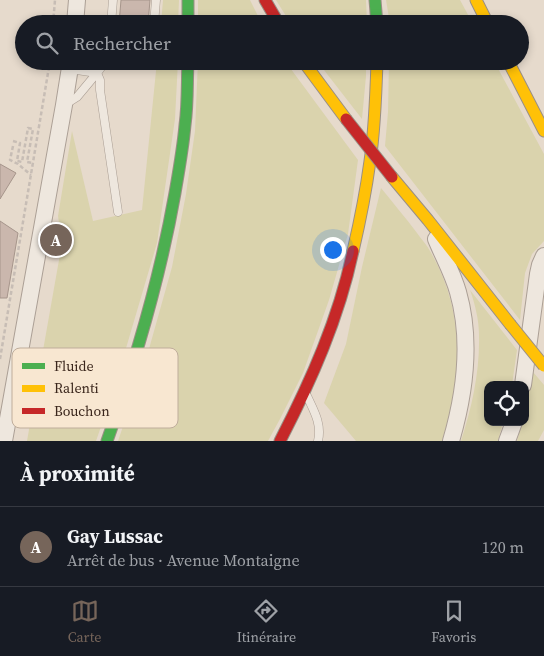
<!DOCTYPE html>
<html lang="fr">
<meta charset="utf-8">
<style>
:root{--surface:#171b24;--page:#20242c;--text:#f1f3f6;--muted:#9ea1a6;--line:#363941;--accent:#76655a}
body{margin:0;font-family:"Source Serif 4",serif;background:var(--page);color:var(--text)}
.controls{position:absolute;right:15px;bottom:15px;display:grid;overflow:hidden;border-radius:10px;box-shadow:0 2px 8px #0003}
.controls button{width:45px;height:45px;display:grid;place-items:center;padding:0;border:0;border-bottom:1px solid var(--line);background:var(--surface);color:var(--text);font:25px sans-serif}
.you{position:absolute;left:332px;top:249px;width:18px;height:18px;margin:-12px;border:4px solid #fff;border-radius:50%;background:#1a73e8;box-shadow:0 0 0 8px #1a73e833}
.badge{display:grid;place-items:center;width:32px;height:32px;border-radius:50%;background:var(--accent);color:#fff;font-size:16px;font-weight:700}
.pin{position:absolute;translate:-50% -50%;border:2px solid #fff;box-shadow:0 1px 5px #0006}
.list{margin:0;padding:0;list-style:none}
h2{display:flex;justify-content:space-between;align-items:center;height:65px;margin:0;padding:0 20px;font-size:21px}
h2 small{font-size:16px;font-weight:400;color:var(--muted)}
.list li{display:grid;grid-template-columns:32px 1fr auto;gap:15px;align-items:center;box-sizing:border-box;height:80px;padding:0 20px;border-top:1px solid var(--line)}
.list b{display:block;font-size:19px;white-space:nowrap}
.list p{margin:0;font-size:16px;white-space:nowrap;color:var(--muted)}
.list em{font-size:16px;font-style:normal;color:var(--muted)}
.icon{flex:none;width:28px;height:28px;fill:none;stroke:currentColor;stroke-width:2;stroke-linecap:round;stroke-linejoin:round}
.map{position:relative;flex:none;width:544px;height:441px;overflow:hidden}
.search{position:absolute;background:var(--surface);box-shadow:0 2px 8px #0003;left:15px;right:15px;top:15px;height:55px;display:flex;align-items:center;gap:12px;box-sizing:border-box;padding:0 18px;border-radius:28px;color:var(--muted);font-size:19px}
.sheet{height:145px;background:var(--surface)}
nav{display:flex;justify-content:space-around;align-items:center;box-sizing:border-box;height:70px;border-top:1px solid var(--line);background:var(--surface);font-size:14px;color:var(--muted)}
nav a{display:grid;justify-items:center;gap:2px}
nav .on{color:var(--accent)}
.map>svg:first-child{display:block}
</style>
<div class="map">
<svg width="544" height="441" viewBox="0 0 544 441">
<rect width="100%" height="100%" fill="#e6dacc"/>
<!-- green -->
<g fill="#dad3ad">
<path d="M163,0H179L178,24H161Z"/>
<path d="M198,0H250L262,24H198Z"/>
<path d="M276,0H366L367,24H291Z"/>
<path d="M386,0H460L473,24H390Z"/>
<path d="M157,61H178L175,119L157,243L114,389L96,441H27L62,243L58,216L72,131L93,221L142,210Z"/>
<path d="M198,61H285L358,160L348,234L329,300L303,373L280,419L268,441H118L147,356L172,267L186,194L195,131Z"/>
<path d="M317,61H366V76L362,119Z"/>
<path d="M389,61H494L544,154V241L532,254L525,273L520,320L385,146L388,112Z"/>
<path d="M381,188C393,203 405,217 417,233C421,239 427,245 430,251C466,313 462,375 442,441H356L324,403L346,344L362,267Z"/>
<path d="M470,290L517,350L512,385H488V422H503L498,441H461C472,407 480,371 479,335C479,320 475,304 470,290Z"/>
<path d="M533,372L544,385V430L538,441H517L522,422H525V412Z"/>
</g>
<!-- building -->
<g fill="#cab7ad" stroke="#a6958b">
<path d="M121,0H150L148,24H119Z"/>
<path d="M0,164L16,173L0,199Z"/>
<path d="M0,221L18,233L7,298H0Z"/>
</g>
<g fill="none" stroke-linecap="round" stroke-linejoin="round">
<defs>
<g id="lane">
<path d="M111,24L113,0"/>
<path d="M154,24L156,0"/>
<path d="M106,61L97,73L100,80V90L118,212"/>
<path d="M66,104L77,97L97,73L70,69"/>
<path d="M307,396C314,411 322,424 318,441"/>
</g>
<g id="street">
<path d="M75,24L77,0"/>
<path d="M436,239C443,256 453,274 458,292C472,341 465,393 451,441"/>
<path d="M523,385L538,274L540,265L544,256"/>
<path d="M4,441L64,105L71,61"/>
<path d="M507,441L514,422"/>
</g>
<g id="fast">
<path d="M188,0V24"/>
<path d="M375,0L377,24"/>
<path d="M107,441C136,360 160,278 175,193C179,170 183,148 185,125C188,104 187,82 188,61"/>
</g>
<g id="slow">
<path d="M476,0L488,24"/>
<path d="M303,61L346,119"/>
<path d="M508,61L544,131"/>
<path d="M392,177L428,220L510,324"/>
<path d="M353,251C360,221 366,191 370,161C375,128 376,94 377,61"/>
</g>
<g id="jam">
<path d="M265,0L279,24"/>
<path d="M280,441C311,381 339,318 353,251"/>
</g>
</defs>
<!-- lane casing -->
<use href="#lane" stroke="#ab9f95" stroke-width="9"/>
<!-- street casing -->
<use href="#street" stroke="#ab9f95" stroke-width="18"/>
<!-- fast casing -->
<use href="#fast" stroke="#9a8f85" stroke-width="13"/>
<!-- slow casing -->
<use href="#slow" stroke="#9a8f85" stroke-width="13"/>
<!-- jam casing -->
<use href="#jam" stroke="#9a8f85" stroke-width="13"/>
<!-- path -->
<g stroke="#c7bdb5" stroke-width="2.5" stroke-dasharray="4 2.5" stroke-linecap="butt">
<path d="M53,24L55,0"/>
<path d="M13,141L20,143L17,161L22,162L28,128L33,129L27,162L32,163"/>
<path d="M13,146L10,160L18,164L31,175"/>
<path d="M0,359L50,61"/>
</g>
<!-- lane -->
<use href="#lane" stroke="#eee7de" stroke-width="8"/>
<!-- street -->
<use href="#street" stroke="#eee7de" stroke-width="16"/>
<!-- fast -->
<use href="#fast" stroke="#4caf50" stroke-width="11"/>
<!-- slow -->
<use href="#slow" stroke="#ffc107" stroke-width="11"/>
<!-- jam -->
<use href="#jam" stroke="#c62828" stroke-width="11"/>
<defs>
<path id="slow-bridge" d="M510,324L544,366"/>
<path id="jam-bridge" d="M346,119L392,177"/>
</defs>
<!-- slow-bridge casing -->
<use href="#slow-bridge" stroke="#9a8f85" stroke-width="13" stroke-linecap="butt"/>
<!-- jam-bridge casing -->
<use href="#jam-bridge" stroke="#9a8f85" stroke-width="13" stroke-linecap="butt"/>
<!-- slow-bridge -->
<use href="#slow-bridge" stroke="#ffc107" stroke-width="11"/>
<!-- jam-bridge -->
<use href="#jam-bridge" stroke="#c62828" stroke-width="11"/>
</g>
<!-- legend -->
<rect x="12" y="348" width="166" height="80" rx="8" fill="#f8e7d1" stroke="#bfad9b" stroke-width="1"/>
<rect x="22" y="363" width="23" height="6" fill="#4caf50"/>
<rect x="22" y="385" width="23" height="7" fill="#ffc107"/>
<rect x="22" y="408" width="23" height="6" fill="#c62828"/>
<g font-size="14" fill="#3a261c">
<text x="54" y="371">Fluide</text>
<text x="54" y="393">Ralenti</text>
<text x="54" y="416">Bouchon</text>
</g>
</svg>
<div class="controls">
<button><svg class="icon" aria-label="locate" viewBox="0 0 24 24"><circle cx="12" cy="12" r="6"/><path d="M12 2v4M12 18v4M2 12h4M18 12h4"/></svg></button>
</div>
<div class="you"></div>
<div class="pin badge" style="left:56px;top:240px">A</div>
<div class="search"><svg class="icon" aria-label="search" viewBox="0 0 24 24"><circle cx="10" cy="10" r="6"/><path d="M15 15l6 6"/></svg>Rechercher</div>
</div>
<section class="sheet">
<h2>À proximité<small></small></h2>
<ul class="list">
<li><span class="badge">A</span><div><b>Gay Lussac</b><p>Arrêt de bus · Avenue Montaigne</p></div><em>120 m</em></li>
</ul>
</section>
<nav>
<a class="on"><svg class="icon" aria-label="map" viewBox="0 0 24 24"><path d="M3 6l6-2 6 2 6-2v14l-6 2-6-2-6 2zM9 4v14M15 6v14"/></svg>Carte</a>
<a><svg class="icon" aria-label="directions" viewBox="0 0 24 24"><path d="M12 3l9 9-9 9-9-9zM9 14v-3h6M13 9l2 2-2 2"/></svg>Itinéraire</a>
<a><svg class="icon" aria-label="saved" viewBox="0 0 24 24"><path d="M7 4h10v16l-5-4-5 4z"/></svg>Favoris</a>
</nav>
